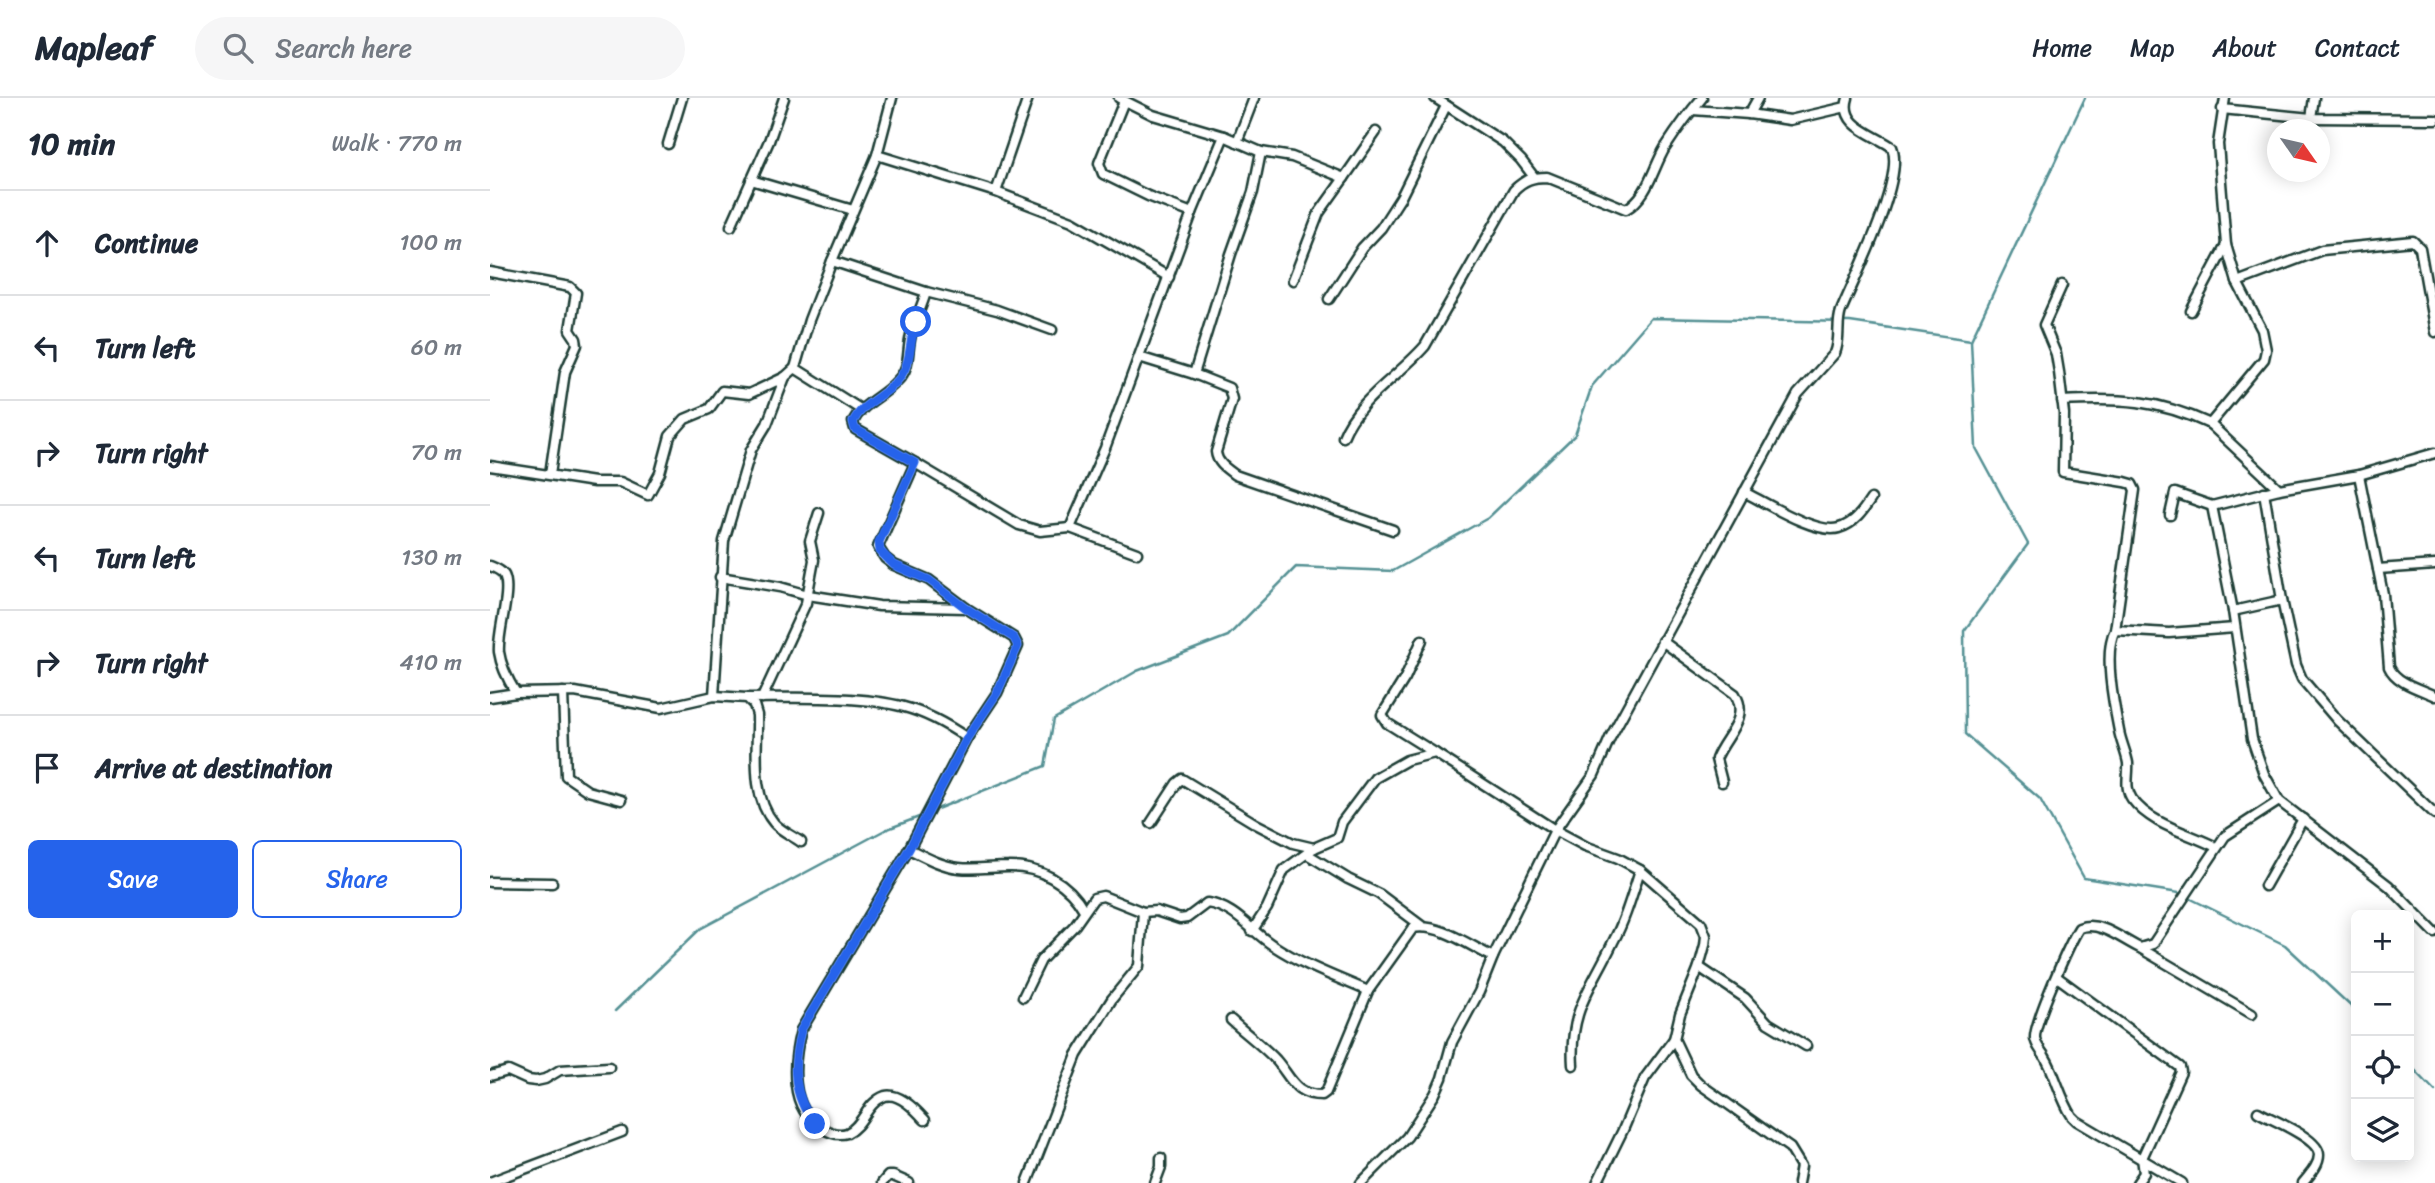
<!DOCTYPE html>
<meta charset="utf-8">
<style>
:root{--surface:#fff;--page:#f6f6f7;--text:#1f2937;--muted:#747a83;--line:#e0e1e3;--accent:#2563eb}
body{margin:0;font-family:Sriracha,sans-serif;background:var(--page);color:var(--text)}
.controls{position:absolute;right:21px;bottom:21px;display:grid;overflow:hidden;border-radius:10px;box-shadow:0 4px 18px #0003}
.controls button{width:63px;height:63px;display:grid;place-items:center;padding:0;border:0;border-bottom:2px solid var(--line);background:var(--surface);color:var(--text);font:35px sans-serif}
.compass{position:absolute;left:1777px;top:21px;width:63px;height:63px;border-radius:50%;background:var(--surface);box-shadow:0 4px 18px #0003;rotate:124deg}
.stop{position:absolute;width:21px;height:21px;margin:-16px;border:5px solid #2563eb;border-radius:50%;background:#fff}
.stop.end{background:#2563eb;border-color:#fff;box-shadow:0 2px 7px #0008}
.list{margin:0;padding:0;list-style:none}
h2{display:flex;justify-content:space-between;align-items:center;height:91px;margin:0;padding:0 28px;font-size:30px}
h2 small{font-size:23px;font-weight:400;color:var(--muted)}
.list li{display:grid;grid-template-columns:46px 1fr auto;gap:21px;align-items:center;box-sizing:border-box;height:105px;padding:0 28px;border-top:2px solid var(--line)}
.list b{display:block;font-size:26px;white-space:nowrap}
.list em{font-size:23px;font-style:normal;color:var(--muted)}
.actions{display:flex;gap:14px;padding:21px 28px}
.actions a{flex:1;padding:16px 0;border:2px solid var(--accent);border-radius:10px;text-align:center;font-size:24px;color:var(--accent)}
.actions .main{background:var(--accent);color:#fff}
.icon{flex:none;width:38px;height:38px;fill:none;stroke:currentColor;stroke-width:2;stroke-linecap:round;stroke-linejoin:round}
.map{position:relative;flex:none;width:1945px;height:1085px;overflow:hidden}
header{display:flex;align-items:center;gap:42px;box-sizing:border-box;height:98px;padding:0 35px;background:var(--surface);border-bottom:2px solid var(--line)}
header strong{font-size:33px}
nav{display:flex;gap:38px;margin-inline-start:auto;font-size:24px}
.search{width:490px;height:63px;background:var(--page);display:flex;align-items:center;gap:18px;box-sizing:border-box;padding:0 24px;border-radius:38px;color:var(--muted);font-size:26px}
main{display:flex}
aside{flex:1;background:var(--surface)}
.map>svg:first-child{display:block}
</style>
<header>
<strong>Mapleaf</strong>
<div class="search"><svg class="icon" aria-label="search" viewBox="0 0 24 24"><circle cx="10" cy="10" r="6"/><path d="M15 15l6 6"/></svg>Search here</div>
<nav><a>Home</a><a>Map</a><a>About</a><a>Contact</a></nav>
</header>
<main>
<aside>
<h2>10 min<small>Walk · 770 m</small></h2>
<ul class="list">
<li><svg class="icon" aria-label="ahead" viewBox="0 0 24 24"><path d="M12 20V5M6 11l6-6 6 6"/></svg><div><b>Continue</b></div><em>100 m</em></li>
<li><svg class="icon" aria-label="left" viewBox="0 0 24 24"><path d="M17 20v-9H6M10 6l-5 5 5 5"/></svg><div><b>Turn left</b></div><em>60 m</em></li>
<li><svg class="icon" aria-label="right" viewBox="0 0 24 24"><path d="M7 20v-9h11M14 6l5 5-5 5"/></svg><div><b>Turn right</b></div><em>70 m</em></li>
<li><svg class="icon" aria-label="left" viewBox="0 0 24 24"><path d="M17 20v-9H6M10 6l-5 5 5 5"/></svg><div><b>Turn left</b></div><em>130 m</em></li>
<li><svg class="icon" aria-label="right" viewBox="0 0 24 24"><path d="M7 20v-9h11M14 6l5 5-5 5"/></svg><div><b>Turn right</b></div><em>410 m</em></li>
<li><svg class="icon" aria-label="arrive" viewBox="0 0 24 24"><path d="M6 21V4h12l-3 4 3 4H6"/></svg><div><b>Arrive at destination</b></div></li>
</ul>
<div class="actions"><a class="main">Save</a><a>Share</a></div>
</aside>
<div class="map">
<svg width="1945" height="1085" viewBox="0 0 1945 1085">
<rect width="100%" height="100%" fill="#fff"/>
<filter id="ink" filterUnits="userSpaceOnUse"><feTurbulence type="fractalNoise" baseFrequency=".0143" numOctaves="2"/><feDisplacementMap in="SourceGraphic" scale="14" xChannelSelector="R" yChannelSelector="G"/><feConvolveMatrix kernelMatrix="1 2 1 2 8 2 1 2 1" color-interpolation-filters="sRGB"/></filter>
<g filter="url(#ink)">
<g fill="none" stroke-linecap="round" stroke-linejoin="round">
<!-- stream -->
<g stroke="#559194" stroke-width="2.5">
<path d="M1595,0L1481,242L1486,350L1538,446L1474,533L1475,636L1550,701L1594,780L1689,795L1795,847L1866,913"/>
<path d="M447,711L555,668L564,621L647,573L738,538L806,469L903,473L998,420L1085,337L1102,288L1161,220L1360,224L1481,242"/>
<path d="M125,913L210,831L395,732L429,719"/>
<path d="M1919,966L1945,993"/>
</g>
<defs>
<g id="street">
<path d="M402,0L387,57L506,94L538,0"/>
<path d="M629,0L663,17L734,38L702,115L615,350L580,430L647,455"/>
<path d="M945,0L1013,44L1031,62L1044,79"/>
<path d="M1735,0L1728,46L1736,147L1747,184L1772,232L1776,252L1774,261L1720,326L1789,391"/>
<path d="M634,3L609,65L613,76L658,98L702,115"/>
<path d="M1732,11L1821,20L1945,21"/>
<path d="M1203,12L1259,16L1300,22L1356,9"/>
<path d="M1259,16L1268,0"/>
<path d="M1821,20L1824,0"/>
<path d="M734,38L771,54L802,59L854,80L829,115L803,182"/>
<path d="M747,44L764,0"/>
<path d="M178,46L192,0"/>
<path d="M387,57L342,163L436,194C432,210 422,226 420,242C417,257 420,271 407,283C393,299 372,305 363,324L365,331L425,365L388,449L395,460L404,467L439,482L476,510L524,540L528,548L507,595L477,640"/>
<path d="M854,80L886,34"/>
<path d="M261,82L363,112"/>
<path d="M506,94L582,123L679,179"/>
<path d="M241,128L279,43L294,0"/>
<path d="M0,174L80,189L86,195L80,232L86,241L87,247L75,274L60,376"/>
<path d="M1747,184L1832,152L1923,143L1930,150L1945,234"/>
<path d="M1572,187L1554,227L1566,256L1569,274L1574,316L1573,374L1635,384L1642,386L1645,392L1625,532C1613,554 1624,608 1629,633C1631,644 1636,654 1638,665C1639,678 1634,689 1642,701C1661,727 1699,735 1726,749"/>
<path d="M436,194L507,212L562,232"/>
<path d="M839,201L872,150L891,130L911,99L956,8"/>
<path d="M1701,213L1736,147"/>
<path d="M649,259L704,276L739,290L742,301L726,354C727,365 737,371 745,377L903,432"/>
<path d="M305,270L319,222L342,163"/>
<path d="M704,276L741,156L763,94L771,54"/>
<path d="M1572,303C1631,300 1666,301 1720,326"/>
<path d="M853,339C869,300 908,279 935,248L1024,92C1034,82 1042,79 1057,79L1136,111C1158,99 1163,70 1175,50C1186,33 1198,16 1212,0"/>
<path d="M425,365L529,427L550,433L580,430"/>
<path d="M0,368L104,384H130L158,397L170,375L180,338L195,321L219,311L232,293L259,296L295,279L305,270L370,311"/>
<path d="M1869,377L1893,496L1899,569C1906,585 1930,591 1945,598"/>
<path d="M1254,394C1276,405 1327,437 1349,430C1364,426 1373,413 1381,401"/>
<path d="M1774,394L1792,502L1806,567L1812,581L1847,622L1945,716"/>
<path d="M1722,408L1743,513L1762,641L1774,676L1789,703L1899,788L1945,835"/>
<path d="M1680,417L1685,395L1722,408L1789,391L1869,377L1945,355"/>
<path d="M0,468C5,470 11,472 14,477C22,493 7,535 9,554C11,568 18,582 26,595L85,594L171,610L224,598L257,600L264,607L267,617C268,651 260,697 284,725C291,733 303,738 311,744"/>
<path d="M1888,471L1945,467"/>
<path d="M230,479L290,489L318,497L389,508L476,510"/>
<path d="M1743,513L1792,502"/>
<path d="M1625,532L1679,535L1745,530"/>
<path d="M932,542L915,580L892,617L897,625L945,655"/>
<path d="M1172,543L1245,596C1260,621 1235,638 1226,661L1232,684"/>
<path d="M73,594L76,678L98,693L131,702"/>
<path d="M224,598L234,443L261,352L277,326L295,279"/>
<path d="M0,599L26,595"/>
<path d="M257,600C303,600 371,597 414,609C437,615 458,627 477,640L419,751L311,932C303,963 298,1011 332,1030C340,1035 348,1038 357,1035C374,1027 376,1005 395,998C409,994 427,1013 435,1022"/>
<path d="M272,600L316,505L324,462L320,443L329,415"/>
<path d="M661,725L687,685L692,681L766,726L803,745L824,750"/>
<path d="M419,751C435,759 451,768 469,770C485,772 502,769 518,769C549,768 579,785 594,812"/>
<path d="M817,756L858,781L889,796L933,829"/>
<path d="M0,784L62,785"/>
<path d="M1775,788L1813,721"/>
<path d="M762,833L777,810L794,772L824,750L847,740L852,724L885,680L917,662L945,655L1065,732L1095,748L1128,760L1150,772L1211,825L1216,838L1215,847L1209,869L1190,916L1184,941L1201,977L1211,987L1300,1050L1311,1068L1308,1085"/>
<path d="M1650,850L1762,916"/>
<path d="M1209,869L1255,900L1278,925L1316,948"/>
<path d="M1567,879L1690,969L1691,974L1652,1060L1654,1075L1647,1085"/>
<path d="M533,899L551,862L585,827L604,800L613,798L653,814L666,813L690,821L697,820L717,805C746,809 760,833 784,848C813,867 846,879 878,893"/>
<path d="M741,922C755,935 773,948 786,962C801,979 804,997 832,997L836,994L878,893L923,830C950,825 980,848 1003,859"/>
<path d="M1083,967C1079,912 1101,891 1123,844C1135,822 1142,797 1150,772"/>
<path d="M0,978L18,973L38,982L46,983L55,981L70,972L119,969"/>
<path d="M1768,1014C1782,1022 1829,1040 1829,1057C1829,1068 1819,1077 1813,1085"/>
<path d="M0,1084L132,1034"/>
<path d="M392,1085L398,1078H403L419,1085"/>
<path d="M537,1085L587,957L622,901L649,868L653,814"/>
<path d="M665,1085L671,1069V1060"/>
<path d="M871,1085L917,1039L945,996L952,980L962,944L989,894L1003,859L1065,732L1104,677L1120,640L1308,296L1345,255C1351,241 1346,227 1351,213C1365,179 1415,81 1402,49C1384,36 1349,28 1358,0"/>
<path d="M1107,1085L1133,1032L1155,980L1184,941"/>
<path d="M1692,1085L1587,1023L1582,1018C1570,1000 1566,977 1555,959C1551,952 1546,948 1545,940C1544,925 1579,846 1589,830C1610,822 1631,841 1650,850L1663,846L1735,738L1789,703"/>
</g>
</defs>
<!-- street casing -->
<use href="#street" stroke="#1f3d34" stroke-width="13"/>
<!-- street -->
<use href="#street" stroke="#fff" stroke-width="8"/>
</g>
</g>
<g fill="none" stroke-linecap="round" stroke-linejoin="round" filter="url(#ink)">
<!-- route -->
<path stroke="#2563eb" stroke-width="9" d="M325,1026C302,997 302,966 311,932L419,751L477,640L507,595L528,548L524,540L476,510L439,482L404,467L390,453L389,444L425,365L365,331L363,324C373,303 398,298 411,278C422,262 419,242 426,224"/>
</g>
</svg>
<div class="controls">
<button>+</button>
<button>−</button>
<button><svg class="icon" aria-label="locate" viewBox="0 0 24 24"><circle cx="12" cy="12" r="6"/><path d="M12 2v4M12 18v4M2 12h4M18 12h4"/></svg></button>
<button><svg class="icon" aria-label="layers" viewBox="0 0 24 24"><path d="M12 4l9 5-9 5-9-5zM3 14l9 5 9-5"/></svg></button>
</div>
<svg class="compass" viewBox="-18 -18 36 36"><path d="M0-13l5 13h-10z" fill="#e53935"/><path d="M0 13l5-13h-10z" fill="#747a83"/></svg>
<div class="stop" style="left:426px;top:224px"></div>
<div class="stop end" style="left:325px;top:1026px"></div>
</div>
</main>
